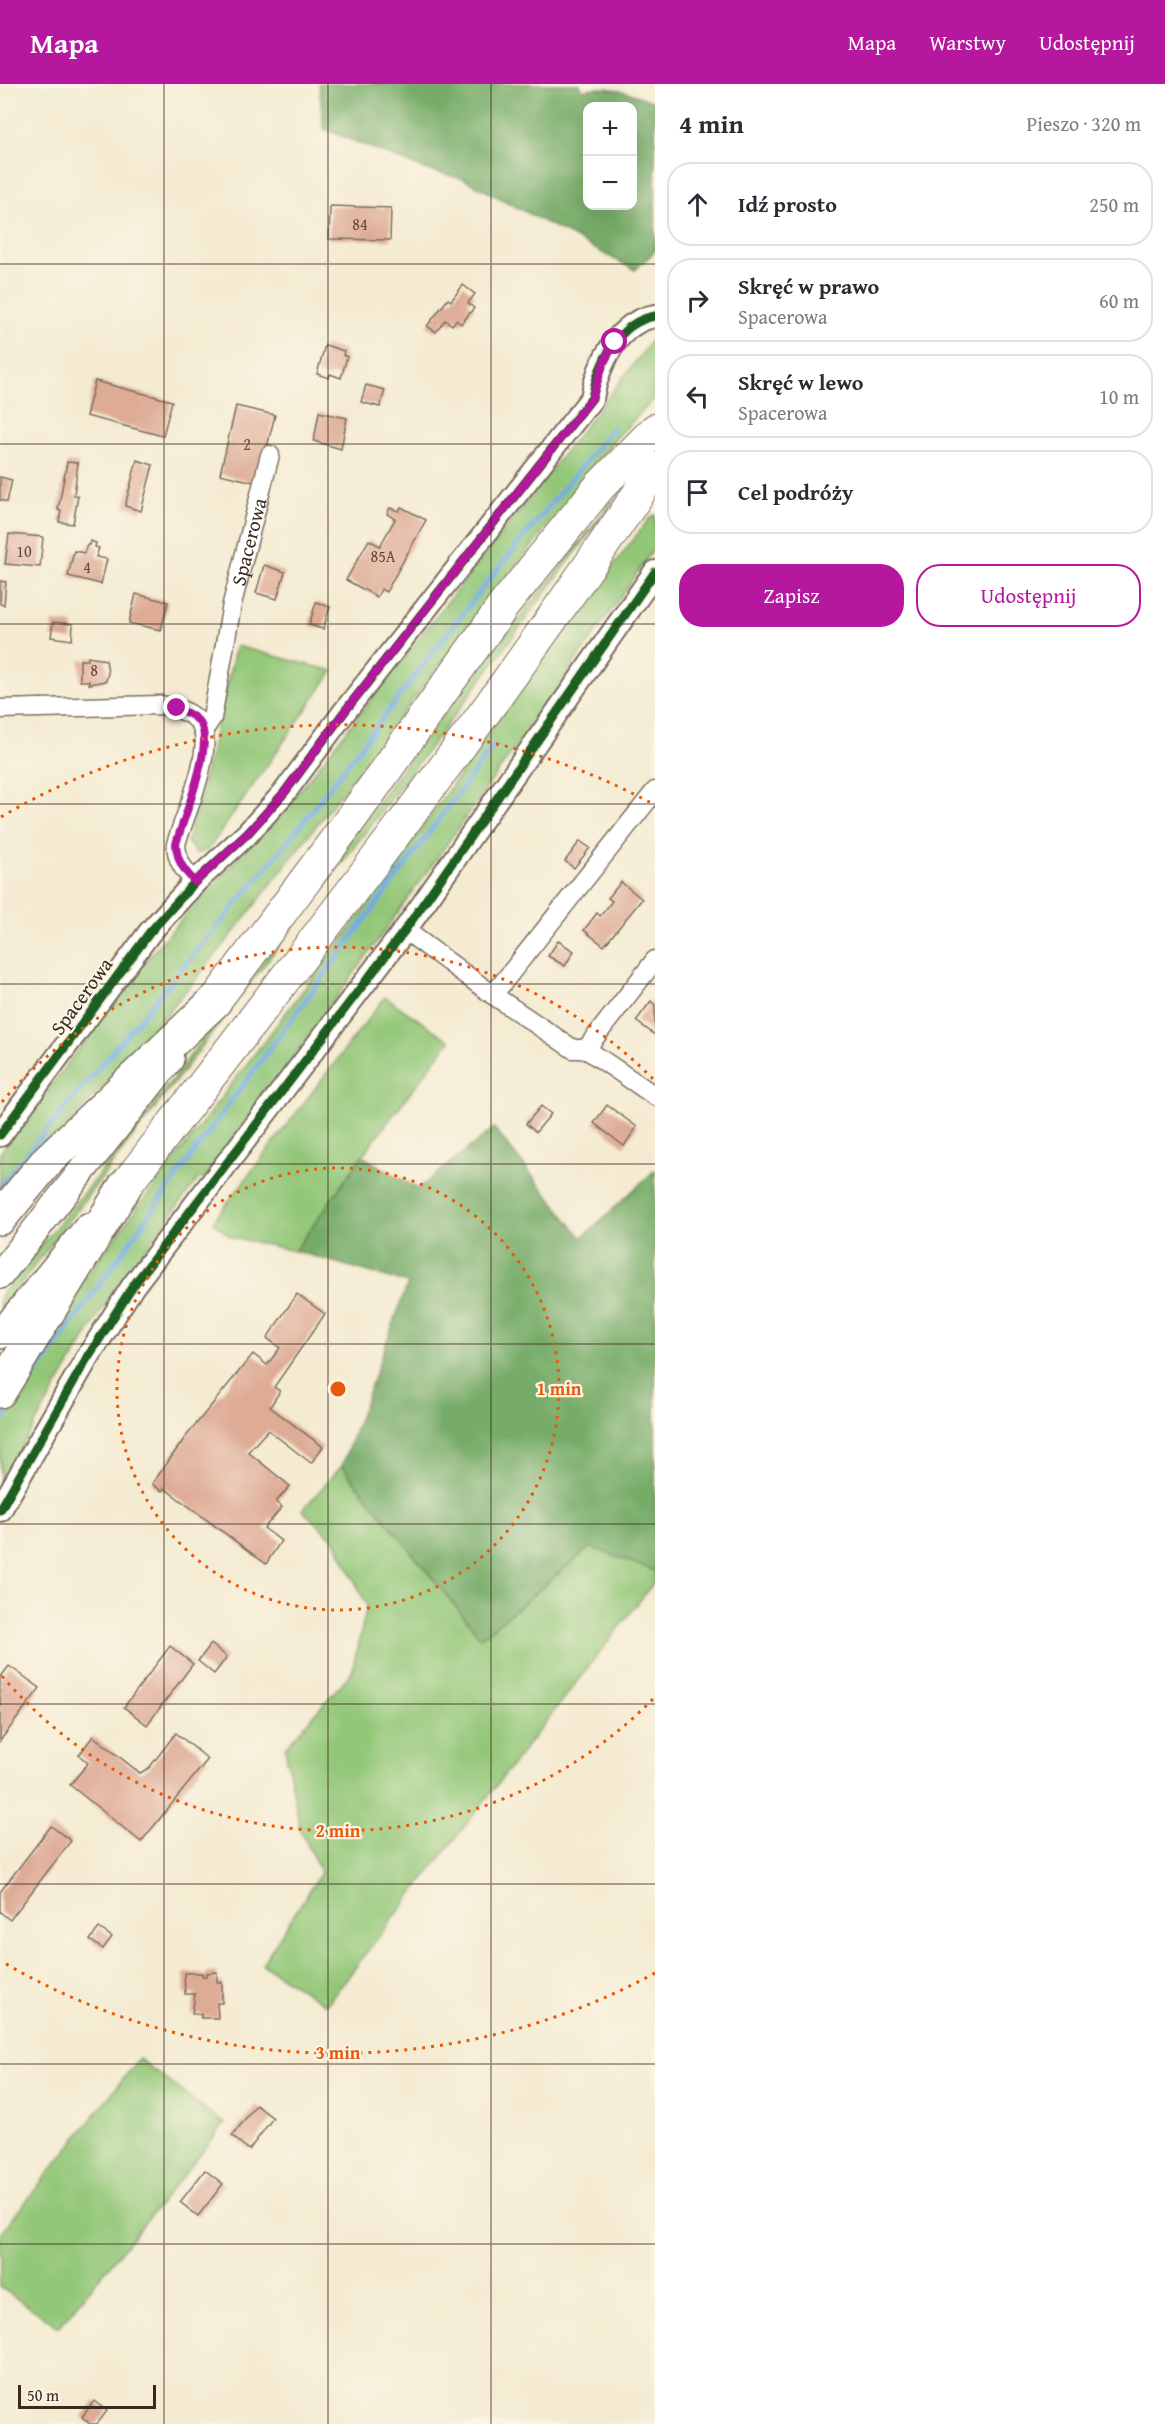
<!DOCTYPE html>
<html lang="pl">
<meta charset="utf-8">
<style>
:root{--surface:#fff;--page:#f2f2f3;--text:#2b2b33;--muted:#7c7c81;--line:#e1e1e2;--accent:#b5179e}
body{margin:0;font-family:"Gentium Book Plus",serif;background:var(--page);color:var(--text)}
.controls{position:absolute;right:18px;top:18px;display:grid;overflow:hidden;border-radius:12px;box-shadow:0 6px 24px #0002}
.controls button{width:54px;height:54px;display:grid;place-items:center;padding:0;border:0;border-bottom:2px solid var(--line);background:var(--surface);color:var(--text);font:30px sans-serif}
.scale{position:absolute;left:18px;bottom:15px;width:138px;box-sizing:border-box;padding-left:6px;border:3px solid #3b2a1e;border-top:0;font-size:16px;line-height:21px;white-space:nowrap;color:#3b2a1e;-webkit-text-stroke:4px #fcf5e5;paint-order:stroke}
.stop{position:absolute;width:18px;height:18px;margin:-14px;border:4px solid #b5179e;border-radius:50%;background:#fff}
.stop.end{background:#b5179e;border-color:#fff;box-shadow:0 2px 6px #0008}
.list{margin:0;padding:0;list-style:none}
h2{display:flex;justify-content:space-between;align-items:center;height:78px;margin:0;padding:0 24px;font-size:26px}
h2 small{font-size:20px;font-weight:400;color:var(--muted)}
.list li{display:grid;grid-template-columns:39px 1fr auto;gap:18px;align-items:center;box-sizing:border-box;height:84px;margin:0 12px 12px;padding:0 12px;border:2px solid var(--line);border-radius:24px}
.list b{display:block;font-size:22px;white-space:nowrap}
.list p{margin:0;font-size:20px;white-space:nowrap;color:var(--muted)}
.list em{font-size:20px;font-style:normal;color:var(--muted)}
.actions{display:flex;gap:12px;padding:18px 24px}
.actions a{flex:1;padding:14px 0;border:2px solid var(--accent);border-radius:24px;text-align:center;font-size:21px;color:var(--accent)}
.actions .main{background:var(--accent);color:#fff}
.icon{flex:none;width:33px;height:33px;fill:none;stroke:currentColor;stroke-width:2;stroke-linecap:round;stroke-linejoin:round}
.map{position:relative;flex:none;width:655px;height:2340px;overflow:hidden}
header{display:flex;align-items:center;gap:36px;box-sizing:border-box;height:84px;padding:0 30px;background:var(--accent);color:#fff}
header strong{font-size:28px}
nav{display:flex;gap:33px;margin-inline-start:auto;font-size:21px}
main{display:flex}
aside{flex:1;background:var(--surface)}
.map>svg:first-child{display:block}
</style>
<header>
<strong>Mapa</strong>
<nav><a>Mapa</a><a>Warstwy</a><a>Udostępnij</a></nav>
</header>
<main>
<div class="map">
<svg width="655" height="2340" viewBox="0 0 655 2340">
<rect width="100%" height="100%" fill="#fcf5e5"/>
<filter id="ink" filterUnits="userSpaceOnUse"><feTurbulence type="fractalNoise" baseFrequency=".0167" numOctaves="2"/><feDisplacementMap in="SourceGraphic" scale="12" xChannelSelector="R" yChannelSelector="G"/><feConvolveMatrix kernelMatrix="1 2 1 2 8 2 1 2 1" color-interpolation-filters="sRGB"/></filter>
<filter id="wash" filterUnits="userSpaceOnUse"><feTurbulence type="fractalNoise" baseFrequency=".008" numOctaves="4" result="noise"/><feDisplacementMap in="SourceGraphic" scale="24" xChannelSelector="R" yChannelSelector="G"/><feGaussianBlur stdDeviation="1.35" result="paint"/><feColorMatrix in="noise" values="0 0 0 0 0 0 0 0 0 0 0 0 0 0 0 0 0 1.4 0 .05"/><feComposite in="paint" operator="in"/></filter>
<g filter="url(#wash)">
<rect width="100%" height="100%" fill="#f4ebd2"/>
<!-- green -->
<g fill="#93c778" stroke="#67784b" stroke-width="1.5">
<path d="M655,249V314L617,353L590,387L224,861L133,970L0,1114V1069L90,950L155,865L304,701L644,267Z"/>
<path d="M621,407L457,628L0,1227V1212L141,1038L444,628Z"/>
<path d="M655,431V463C508,676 358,887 203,1095L199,1094L111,1210L0,1400V1331L88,1189L368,821L522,601L649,435Z"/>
<path d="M236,562L333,587L208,766L196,770L187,757L198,719Z"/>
<path d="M385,913L450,957L362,1072L295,1167L231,1153L213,1138Z"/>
<path d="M342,1382L481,1554L591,1463L655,1487V1497L326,1921L262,1880L321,1789L300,1745L285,1664L352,1588L367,1522L335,1457L302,1426Z"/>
<path d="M139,1975L225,2040L59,2243L0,2203V2150Z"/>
</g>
<!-- forest -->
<g fill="#76ac68" stroke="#586b43" stroke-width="1.5" fill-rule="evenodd">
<path d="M319,0H580L583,6C609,0 630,9 655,18V167L635,186L464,95L424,85L324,45ZM632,22V122H588V22Z"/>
<path d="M494,1044L582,1154L655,1086V1487L590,1463L481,1554L342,1382L408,1199L295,1167L362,1072L418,1105Z"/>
</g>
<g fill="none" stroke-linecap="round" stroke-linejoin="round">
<!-- stream -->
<g stroke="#73abe2" stroke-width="5">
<path d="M0,1102L283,764L484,502L613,344"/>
<path d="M0,1340L210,1046L494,661"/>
</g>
</g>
<g id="blocks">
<!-- building -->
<g fill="#deab95">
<path d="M330,122L391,124L390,156L329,155Z"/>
<path d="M463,201L475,210L468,219L474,224L461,240L456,236L452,241L445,236L436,248L427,242L448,215L451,217Z"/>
<path d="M325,261L344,267L343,271L347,273L341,294L330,290L329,294L317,290Z"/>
<path d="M95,297L172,317L163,352L86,332Z"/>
<path d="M366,301L385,306L380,323L361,318Z"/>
<path d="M236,322L275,331L258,399L220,390Z"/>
<path d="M319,328L347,334L341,365L314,357Z"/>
<path d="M137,376L153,381L141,427L125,422Z"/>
<path d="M67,378L78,379L74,411L78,412L73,440L59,438L61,427L58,426Z"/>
<path d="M0,393L12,396L7,418L0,416Z"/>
<path d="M401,423L426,436L386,508L381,505L377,513L346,496L369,456L380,462L395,435L387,430L390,424L399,427Z"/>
<path d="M9,450L43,453L40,483L5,480Z"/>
<path d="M90,457L96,459L95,463L99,464L96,473L107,475L101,500L68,492L74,467L84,469L87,461H89Z"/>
<path d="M264,481L285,488L277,515L256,509Z"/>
<path d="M0,497L6,498L4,521L0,520Z"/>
<path d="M136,510L168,518L161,546L129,539Z"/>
<path d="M316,518L330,523L323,545L309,541Z"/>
<path d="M53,538L73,540L72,556L51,553Z"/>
<path d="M88,573L106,576L108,589L106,597L89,600V597H80V576H88Z"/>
<path d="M580,757L590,764L574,784L565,777Z"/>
<path d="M621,798L642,815L604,862L584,846L597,829L600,832L606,825L612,817L608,814Z"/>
<path d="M558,857L574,867L565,882L548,872Z"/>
<path d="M651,917L655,921V951L636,937Z"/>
<path d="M607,1021L637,1043L624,1062L594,1039Z"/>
<path d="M541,1022L551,1030L536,1048L526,1040Z"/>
<path d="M297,1210L325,1230L274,1303L280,1307L270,1323L323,1363L311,1379L268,1346L248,1368L290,1402L276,1418L282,1423L264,1444L281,1457L266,1480L164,1404L162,1407L152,1400L184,1355L253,1270L267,1281L280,1264L267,1254Z"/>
<path d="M211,1560L227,1573L214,1590L198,1577Z"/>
<path d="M170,1562L193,1580L147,1641L124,1623Z"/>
<path d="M9,1582L40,1604L0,1657V1594Z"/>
<path d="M176,1649L208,1675L141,1758L70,1701L88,1679L79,1671L93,1652L140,1689L149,1684Z"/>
<path d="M51,1742L71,1757L10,1836L0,1828V1808Z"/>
<path d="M99,1844L112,1853L103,1865L90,1856Z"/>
<path d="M217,1888V1898H222V1919H217L218,1934H201V1930H192L195,1910H185L184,1889H202V1892H206V1889Z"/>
<path d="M256,2021L273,2034L249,2066L232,2052Z"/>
<path d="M205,2086L223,2100L198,2132L180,2118Z"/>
<path d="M94,2317L107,2327L97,2340H90L82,2333Z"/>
</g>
</g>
</g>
<g filter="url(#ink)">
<use href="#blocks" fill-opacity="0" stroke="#7c6e5d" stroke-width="1.5"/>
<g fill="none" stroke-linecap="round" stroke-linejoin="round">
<defs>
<g id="minor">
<path d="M0,625L160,621C174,623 193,627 201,641C215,666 184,733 176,760C177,777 183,785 195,798"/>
<path id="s1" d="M203,647L212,634L232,520L270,371"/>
<path d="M405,846L493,911L573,965H586L655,1012"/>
<path d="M493,911L655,707"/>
<path d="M586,965L655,876"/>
</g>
<g id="tertiary">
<path d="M0,1051L150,848L195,798L248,749L284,709L345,627L592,314C598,280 618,238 655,232"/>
<path d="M0,1426L86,1276L133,1202L405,846L655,488"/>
</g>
<g id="secondary">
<path d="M0,1191L170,975"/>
<path d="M0,1251L88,1143"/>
</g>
<g id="trunk">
<path d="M215,917L348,739L504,521L600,402L655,346"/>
<path d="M125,1102C307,867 490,632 655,385"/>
</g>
<g id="motorway">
<path d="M0,1134L48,1076L215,917"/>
<path d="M0,1307L125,1102"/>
</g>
</defs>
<!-- minor casing -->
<use href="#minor" stroke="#7c6e5d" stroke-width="21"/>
<!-- tertiary casing -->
<use href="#tertiary" stroke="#7c6e5d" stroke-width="26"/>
<!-- secondary casing -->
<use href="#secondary" stroke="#7c6e5d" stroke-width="30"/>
<!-- trunk casing -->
<use href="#trunk" stroke="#7c6e5d" stroke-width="34"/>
<!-- motorway casing -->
<use href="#motorway" stroke="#7c6e5d" stroke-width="36"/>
<!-- minor -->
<use href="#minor" stroke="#fff" stroke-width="18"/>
<!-- tertiary -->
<use href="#tertiary" stroke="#fff" stroke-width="22"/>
<!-- secondary -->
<use href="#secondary" stroke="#fff" stroke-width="27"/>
<!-- trunk -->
<use href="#trunk" stroke="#fff" stroke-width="32"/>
<!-- motorway -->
<use href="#motorway" stroke="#fff" stroke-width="33"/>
<defs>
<g id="cycleway">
<path d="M0,1051L150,848L195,798L248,749L284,709L345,627L592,314C598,280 618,238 655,232"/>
<path d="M0,1426L86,1276L133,1202L405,846L655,488"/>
</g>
</defs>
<!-- cycleway casing -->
<use href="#cycleway" stroke="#fcf5e5" stroke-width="13"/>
<!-- cycleway -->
<use href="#cycleway" stroke="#1b5e20" stroke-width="9"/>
</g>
</g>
<g fill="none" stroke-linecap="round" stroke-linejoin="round" filter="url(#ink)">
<!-- route -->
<path stroke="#b5179e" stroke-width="8" d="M177,624C184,628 195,631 200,639C215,660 183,735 176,760C177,777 183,785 195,798L248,749L284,709L345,627L592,314L604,278L615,258"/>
</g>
<!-- grid -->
<path fill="none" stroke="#3b2a1e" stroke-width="1.5" stroke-opacity="0.55" d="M164,0V2340M328,0V2340M491,0V2340M0,180H655M0,360H655M0,540H655M0,720H655M0,900H655M0,1080H655M0,1260H655M0,1440H655M0,1620H655M0,1800H655M0,1980H655M0,2160H655"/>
<!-- distance rings -->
<g fill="none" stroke="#e8590c" stroke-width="3" stroke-dasharray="3 6">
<circle cx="338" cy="1305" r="221"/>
<path d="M653 1615A442 442 0 0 1 2 1592M2 1018A442 442 0 0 1 653 995"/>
<path d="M655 1889A664 664 0 0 1 1 1877M1 733A664 664 0 0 1 655 721"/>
</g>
<g text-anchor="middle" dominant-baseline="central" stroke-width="4.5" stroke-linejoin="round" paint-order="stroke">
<!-- number labels -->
<g font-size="16" fill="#644a3c">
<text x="360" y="140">84</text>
<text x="247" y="360">2</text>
<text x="24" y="467">10</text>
<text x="383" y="472">85A</text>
<text x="87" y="483">4</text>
<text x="94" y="586">8</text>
</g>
<!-- street labels -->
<g font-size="20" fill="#3b2a1e" stroke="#fcf5e5">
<text stroke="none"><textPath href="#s1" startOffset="196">Spacerowa</textPath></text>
<text transform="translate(81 912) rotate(-54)">Spacerowa</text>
</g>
</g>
<circle cx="338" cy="1305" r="9" fill="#e8590c" stroke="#fcf5e5" stroke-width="3"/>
<g font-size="18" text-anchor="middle" font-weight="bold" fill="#e8590c" stroke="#fcf5e5" stroke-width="4.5" stroke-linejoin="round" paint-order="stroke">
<text x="559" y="1311">1 min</text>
<text x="338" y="1753">2 min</text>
<text x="338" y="1975">3 min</text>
</g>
</svg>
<div class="controls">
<button>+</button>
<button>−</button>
</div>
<div class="scale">50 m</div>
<div class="stop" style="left:615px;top:258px"></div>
<div class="stop end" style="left:177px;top:624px"></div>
</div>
<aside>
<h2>4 min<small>Pieszo · 320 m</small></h2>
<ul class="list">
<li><svg class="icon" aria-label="ahead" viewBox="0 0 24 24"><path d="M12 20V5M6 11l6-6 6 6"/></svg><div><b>Idź prosto</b></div><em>250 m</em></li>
<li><svg class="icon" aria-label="right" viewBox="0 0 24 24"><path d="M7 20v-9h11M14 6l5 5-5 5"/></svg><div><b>Skręć w prawo</b><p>Spacerowa</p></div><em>60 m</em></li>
<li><svg class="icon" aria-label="left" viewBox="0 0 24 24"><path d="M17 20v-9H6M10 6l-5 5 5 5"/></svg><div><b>Skręć w lewo</b><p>Spacerowa</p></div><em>10 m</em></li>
<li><svg class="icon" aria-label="arrive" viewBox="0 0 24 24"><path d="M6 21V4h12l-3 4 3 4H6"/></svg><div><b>Cel podróży</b></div></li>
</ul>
<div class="actions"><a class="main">Zapisz</a><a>Udostępnij</a></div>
</aside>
</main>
